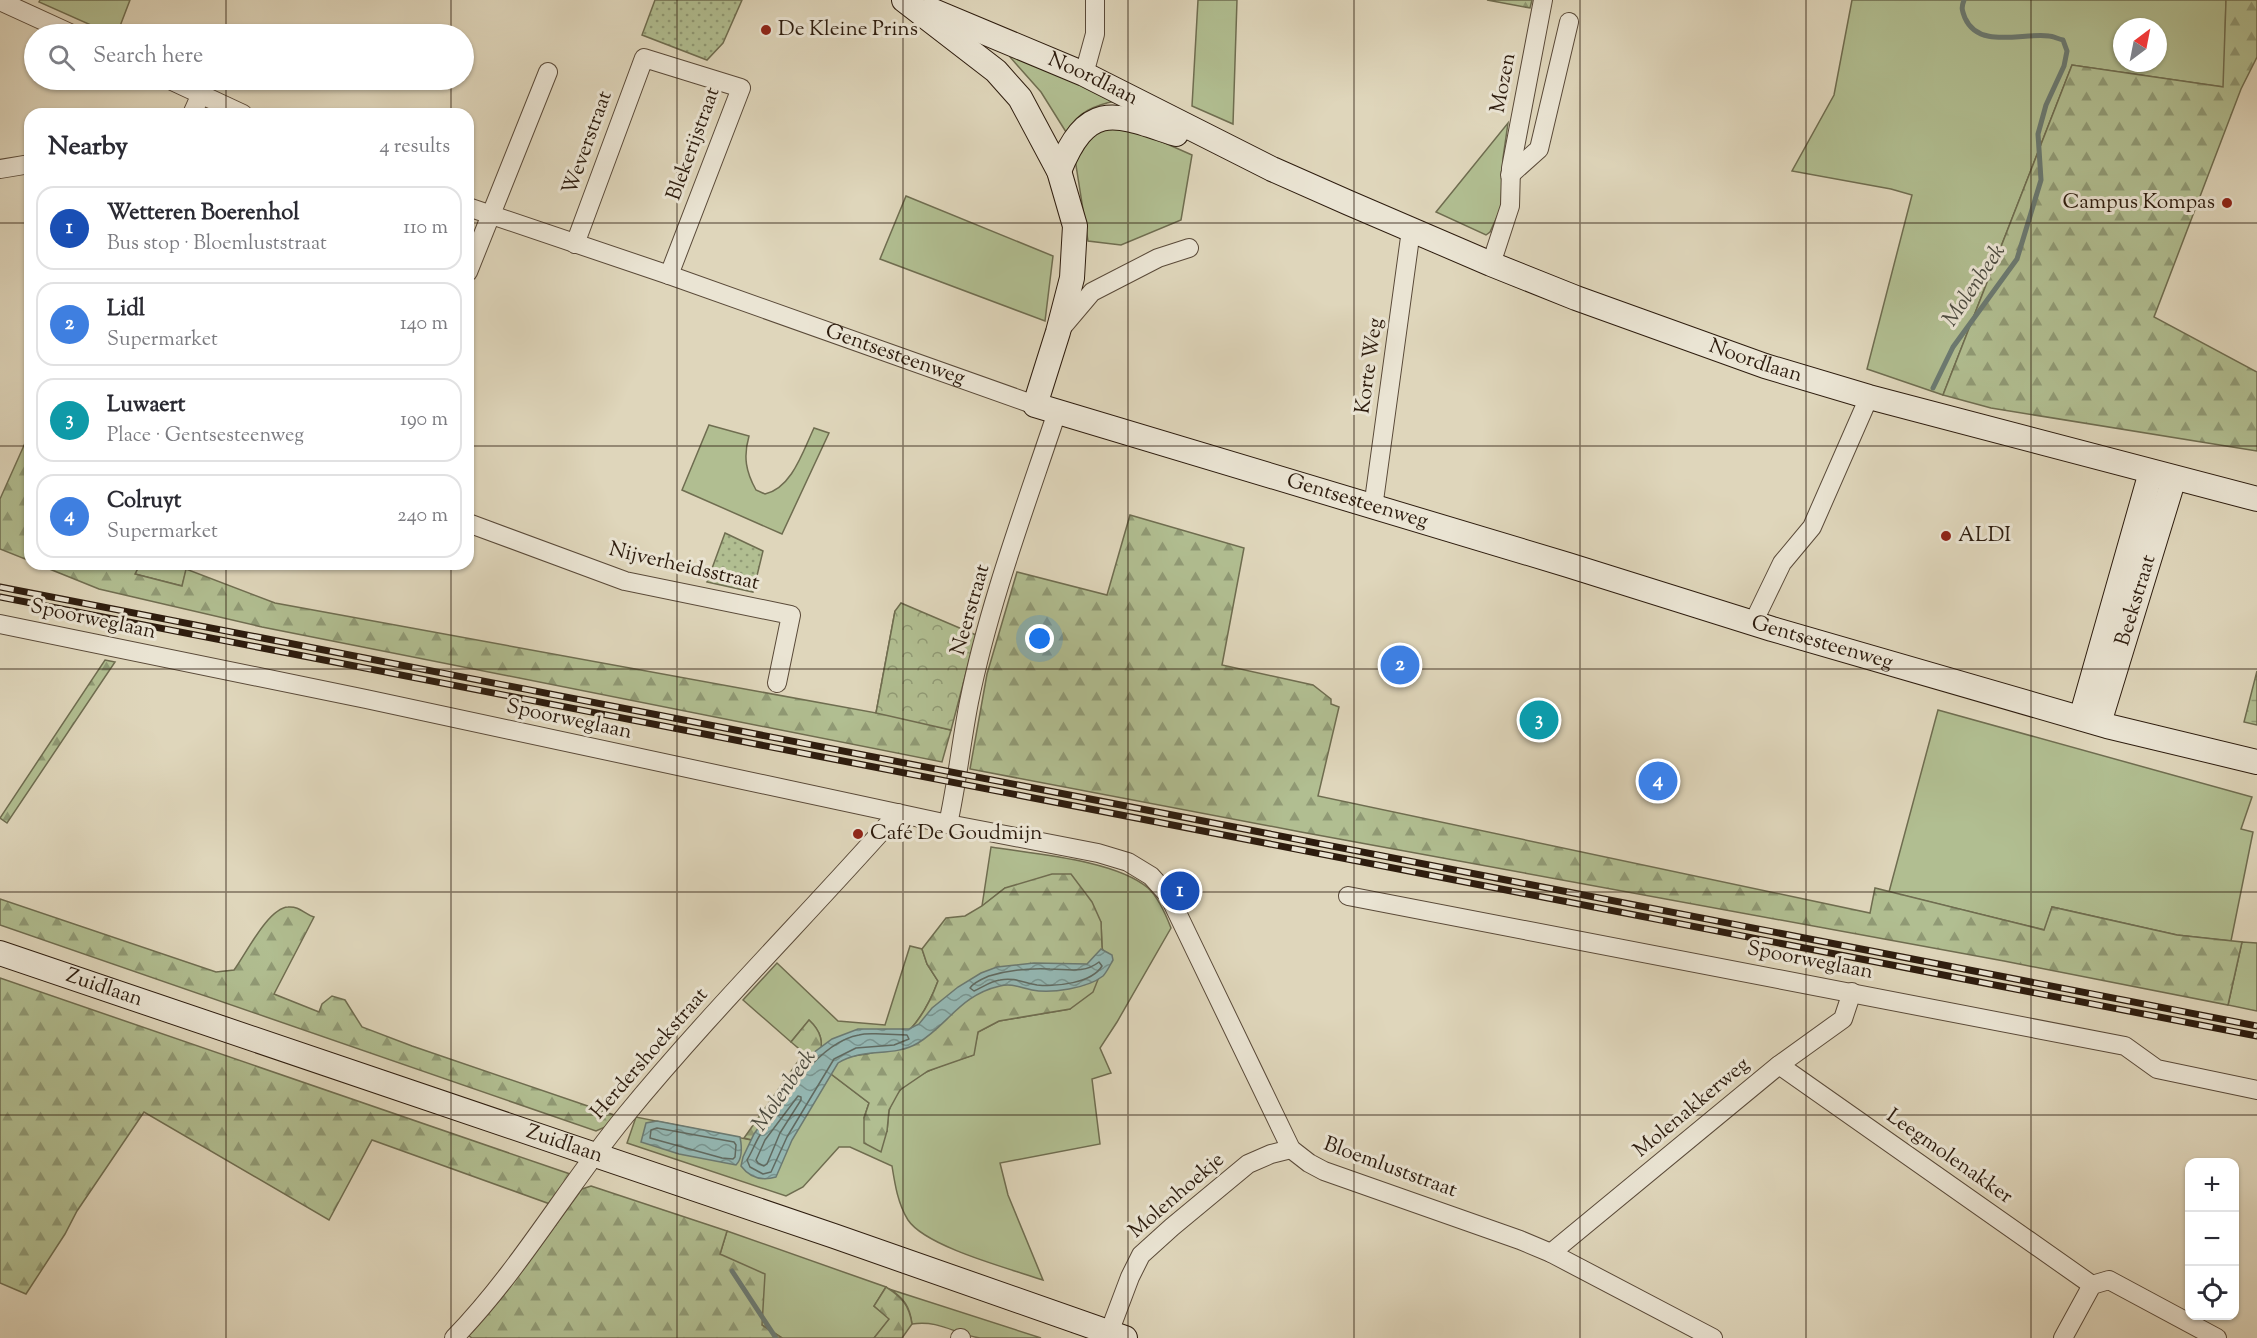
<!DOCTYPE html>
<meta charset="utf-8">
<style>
:root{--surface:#fff;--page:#f7f7f7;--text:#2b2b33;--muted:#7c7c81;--line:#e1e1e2;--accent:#db2777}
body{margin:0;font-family:"Sorts Mill Goudy",serif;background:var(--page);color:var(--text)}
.controls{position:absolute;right:18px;bottom:18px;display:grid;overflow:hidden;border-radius:12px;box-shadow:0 2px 4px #0004}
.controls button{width:54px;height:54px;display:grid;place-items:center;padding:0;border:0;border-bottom:2px solid var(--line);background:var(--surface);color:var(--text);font:30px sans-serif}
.compass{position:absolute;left:2113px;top:18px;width:54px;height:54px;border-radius:50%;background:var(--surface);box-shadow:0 2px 4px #0004;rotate:32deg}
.you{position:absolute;left:1040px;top:639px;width:21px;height:21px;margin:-15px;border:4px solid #fff;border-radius:50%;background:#1a73e8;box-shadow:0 0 0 9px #1a73e833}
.badge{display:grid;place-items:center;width:39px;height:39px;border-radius:50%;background:var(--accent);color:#fff;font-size:20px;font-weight:700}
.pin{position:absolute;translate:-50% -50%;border:3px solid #fff;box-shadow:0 2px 6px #0006}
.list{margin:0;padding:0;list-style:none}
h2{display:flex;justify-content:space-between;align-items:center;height:78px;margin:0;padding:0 24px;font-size:26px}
h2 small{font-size:20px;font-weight:400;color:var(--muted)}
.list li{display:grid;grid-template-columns:39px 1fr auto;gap:18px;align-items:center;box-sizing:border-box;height:84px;margin:0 12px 12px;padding:0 12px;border:2px solid var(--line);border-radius:18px}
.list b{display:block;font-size:22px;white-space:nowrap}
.list p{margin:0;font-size:20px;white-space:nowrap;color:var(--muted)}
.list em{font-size:20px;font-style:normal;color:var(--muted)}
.icon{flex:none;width:33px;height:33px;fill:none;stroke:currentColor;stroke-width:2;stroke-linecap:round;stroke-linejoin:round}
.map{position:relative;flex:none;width:2257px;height:1338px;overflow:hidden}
.search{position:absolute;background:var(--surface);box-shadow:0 2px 4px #0004;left:24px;top:24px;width:450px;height:66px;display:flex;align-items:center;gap:15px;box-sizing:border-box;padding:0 21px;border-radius:33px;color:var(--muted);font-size:22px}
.panel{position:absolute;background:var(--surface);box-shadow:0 2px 4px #0004;left:24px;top:108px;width:450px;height:462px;border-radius:18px}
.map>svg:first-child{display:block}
</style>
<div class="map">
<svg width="2257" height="1338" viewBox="0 0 2257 1338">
<defs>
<pattern id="forest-firs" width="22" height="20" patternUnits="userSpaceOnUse" patternTransform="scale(1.5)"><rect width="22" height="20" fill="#b1be91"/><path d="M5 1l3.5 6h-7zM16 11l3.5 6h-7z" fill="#909a75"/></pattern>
<pattern id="wetland-marsh" width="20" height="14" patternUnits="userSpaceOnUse" patternTransform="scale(1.5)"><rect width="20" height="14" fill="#b1be91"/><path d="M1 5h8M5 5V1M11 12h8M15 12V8" fill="none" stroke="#909a75"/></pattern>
<pattern id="park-crowns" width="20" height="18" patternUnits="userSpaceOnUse" patternTransform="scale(1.5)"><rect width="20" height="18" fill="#b1be91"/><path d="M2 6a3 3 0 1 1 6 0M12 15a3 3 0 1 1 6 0" fill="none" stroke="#909a75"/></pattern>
<pattern id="garden-dots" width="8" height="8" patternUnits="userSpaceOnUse" patternTransform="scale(1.5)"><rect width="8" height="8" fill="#b1be91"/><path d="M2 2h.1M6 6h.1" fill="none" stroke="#909a75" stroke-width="1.8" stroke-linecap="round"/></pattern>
<pattern id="water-waves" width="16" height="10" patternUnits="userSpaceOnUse" patternTransform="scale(1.5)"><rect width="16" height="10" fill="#94b8b4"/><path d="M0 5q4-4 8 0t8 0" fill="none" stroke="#799591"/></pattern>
</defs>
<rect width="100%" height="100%" fill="#dfd6bb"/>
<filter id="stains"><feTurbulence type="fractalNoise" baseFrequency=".00333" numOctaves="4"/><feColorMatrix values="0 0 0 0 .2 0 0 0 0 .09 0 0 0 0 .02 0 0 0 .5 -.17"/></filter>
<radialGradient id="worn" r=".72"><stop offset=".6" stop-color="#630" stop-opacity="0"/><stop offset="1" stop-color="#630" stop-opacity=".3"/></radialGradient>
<!-- grass -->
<g fill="#b1be91" stroke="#6f6d50" stroke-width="1.5" fill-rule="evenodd">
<path d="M40,0H130L117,34H111L39,2Z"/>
<path d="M1198,0H1237L1233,124L1192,106Z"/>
<path d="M1852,0H2226L2224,87L2072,65L1943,395L1867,369L1912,195L1891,189L1792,171L1834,95ZM2122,27H2158V63H2122Z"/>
<path d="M1012,53L1116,101C1095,105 1078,112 1066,132L1041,92L1010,57Z"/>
<path d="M1508,123L1503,158L1501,208L1490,232L1486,235L1436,212Z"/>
<path d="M1122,124L1192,155L1181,220L1121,245L1088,241L1075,159L1099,127Z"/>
<path d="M906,196L1053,256L1045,321L880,259Z"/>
<path d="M709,425L749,436C743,457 746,472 756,490L765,494C792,488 803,451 814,428L829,433L782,534L682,490Z"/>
<path d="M140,564H188L182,586L135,574Z"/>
<path d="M1938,710L2252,797L2241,829L2253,832L2231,941L2177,935L2052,907L2045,930L1889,892Z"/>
<path d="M991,847C1034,854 1115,860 1148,888C1159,898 1166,915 1171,928L1117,1022L1100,1048L1111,1073L1092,1079L1100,1144L1000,1163L1008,1195L1043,1280C1011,1269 926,1247 908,1220C898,1204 895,1185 892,1166L850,1147H839L803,1187L786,1196L627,1143L636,1117L756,1141L820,1059C823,1042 822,1032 809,1020L791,1042L743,1000L777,963L838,1021L885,1025L910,946L922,949L927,964L938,981C927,1010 907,1044 873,1052C864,1055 854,1055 845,1056L831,1074L869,1103L864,1118L887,1131C888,1124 888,1117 889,1111C897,1076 944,1065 973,1055L978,1032L999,1021L1070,1009L1105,962L1102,947L1101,922L1005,888L982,906Z"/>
<path d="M2242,942L2257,943V1011L2228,1005Z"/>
<path d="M727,1231L886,1287L874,1306L890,1319L874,1338H782L762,1325L720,1254Z"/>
<path d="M889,1289L1041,1338C1021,1338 999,1338 980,1338C954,1334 941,1320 912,1324C910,1307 904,1298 889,1289Z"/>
</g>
<!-- forest -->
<g fill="url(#forest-firs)" stroke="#6f6d50" stroke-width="1.5">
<path d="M1487,0H1532L1530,8Z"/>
<path d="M2226,0H2257V57L2241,89L2154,317L2257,372V451L1991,408L1943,395L2072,65L2223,87Z"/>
<path d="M30,432V561L0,549V499Z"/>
<path d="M1130,515L1244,548L1222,665L1313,685L1331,699V704L1339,707L1318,796L1870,913L1875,888L2044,930L2052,907L2177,935L2242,942L2228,1005L2004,961L1301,832L970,769L987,674L1017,572L1107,595Z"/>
<path d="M37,564H140L135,574L182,586L186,569L275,603L876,713L895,611L923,723L951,730L942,762L262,627L99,589Z"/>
<path d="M105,660L115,662L7,823L0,818Z"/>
<path d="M1052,874H1071L1092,902L1101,922L1102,947L1105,962L1093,992L1070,1009L999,1021L978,1032L974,1055L928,1071L900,1090L889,1110L887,1131L881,1152L864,1143V1118L869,1103L831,1074V1065C851,1052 856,1058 875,1052C908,1042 927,1011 938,981L927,964L922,949L946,918L965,916L982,906L1005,888Z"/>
<path d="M0,899L216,972L234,970C246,954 268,908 288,907C300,906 304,914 314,917L274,994L319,1012L322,1004L332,996L345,1000L362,1027L412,1046L617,1116L612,1124L596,1131L0,925Z"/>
<path d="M0,978L570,1174L550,1204L372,1140L329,1220L144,1112L77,1211L65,1234L26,1294L0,1283Z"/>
<path d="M809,1020C822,1032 823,1042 820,1059L756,1141L744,1138L804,1053L791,1042Z"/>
<path d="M591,1186L727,1231L720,1254L765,1274L762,1325L782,1338H472L466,1334L508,1289L582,1189Z"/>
<path d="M886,1287C902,1297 909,1305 912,1324L902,1338H874L889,1319L874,1306Z"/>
</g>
<!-- wetland -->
<path fill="url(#wetland-marsh)" stroke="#6f6d50" stroke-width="1.5" d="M2257,671V725L2244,722Z"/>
<!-- park -->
<path fill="url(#park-crowns)" stroke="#6f6d50" stroke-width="1.5" d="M901,603L976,635L951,730L876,713L895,611Z"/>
<!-- garden -->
<g fill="url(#garden-dots)" stroke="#6f6d50" stroke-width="1.5">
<path d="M655,0H742L723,43L707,60L642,35Z"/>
<path d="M725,533L763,551L753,592L707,582Z"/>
</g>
<!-- water -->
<g fill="url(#water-waves)" stroke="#6b7a72" stroke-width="1.5">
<path d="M1101,949L1112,955L1113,960C1110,965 1107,972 1103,976C1088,988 1051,994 1032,990C1021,988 1012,983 1000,986C960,995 948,1025 918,1043C893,1058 862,1047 838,1063L792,1140L776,1177C762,1181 750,1178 741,1166L743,1157L754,1134L809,1056L832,1039L858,1029H909L919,1024L932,1008L958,987L981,973L997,967L1034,963L1087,964Z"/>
<path d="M657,1121L740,1137C742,1147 743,1158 736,1165L679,1154L641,1142L646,1123Z"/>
</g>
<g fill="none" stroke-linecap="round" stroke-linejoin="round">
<!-- shore -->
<g stroke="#606a61" stroke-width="1.5">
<path d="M1099,962L1102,966C1092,983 1056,987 1037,985C1024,983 1014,977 1000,980C991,981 983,987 974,991L970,988C974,982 982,979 989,976C1009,970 1029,968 1050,969C1067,969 1084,974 1099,962Z"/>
<path d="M882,1034L907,1035L909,1039L894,1045L856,1048L834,1059L787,1137L771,1172L763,1174L750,1167L747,1160C752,1152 755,1143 760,1135C781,1102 818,1042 859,1035C866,1033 874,1034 882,1034Z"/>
<path d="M798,1096L801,1097V1100L780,1133L767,1164L764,1166L758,1163L756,1160L765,1140Z"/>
<path d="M657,1128L734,1142L736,1145L735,1157L733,1159L722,1158L650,1138L651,1130Z"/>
</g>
<!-- stream -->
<g stroke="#6b7a72" stroke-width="5">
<path d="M1933,388L1953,347L2017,259L2041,180L2038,134L2046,105L2064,66L2067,51L2063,40C2058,39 2053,36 2049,36C2024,32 1979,50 1965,18C1962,10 1961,8 1964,0"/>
<path d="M732,1271L776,1338"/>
</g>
<defs>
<g id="street">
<path d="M0,1L72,34"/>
<path d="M1084,74L1095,34V0"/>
<path d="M170,80L243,114"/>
<path d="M192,114L201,94"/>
<path d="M0,169L30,164"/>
<path d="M1510,175L1539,149L1569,22"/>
<path id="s1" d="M468,207L669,275L1035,405"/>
<path d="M575,244L644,58L741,88L669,275"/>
<path d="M1491,264L1510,206L1511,168L1543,0"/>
<path d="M468,272L548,72"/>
<path d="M1059,331L1092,292L1158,258L1189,248"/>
<path d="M1373,508L1411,230"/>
<path d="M468,523L625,581L791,615L777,683"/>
<path d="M1753,623L1782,563L1812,527L1869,397"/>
<path d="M0,624L366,699L948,824L1098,853L1128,862L1151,876L1169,896L1291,1149L1309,1163L1324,1171L1520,1240L1551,1253L1713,1338"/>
<path d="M948,824C957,784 961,743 969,702C989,603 1025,508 1057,412"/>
<path d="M1348,896L2125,1046L2157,1069L2257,1090"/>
<path d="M1779,1065L2092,1285"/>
<path d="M1551,1253L1779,1065L1843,1019L1852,992"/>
<path d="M454,1338C519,1271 566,1188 625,1116C711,1011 808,915 898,813"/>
<path d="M960,1338H961"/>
<path d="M1107,1338L1130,1277L1141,1255L1172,1227L1248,1164L1271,1154L1291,1149"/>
<path d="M2063,1338L2092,1285L2109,1280L2217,1338"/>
</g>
<g id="secondary">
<path id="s2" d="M904,0L996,71L1020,98L1059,171L1075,226L1072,278L1058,332L1035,405L1568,565L1772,629L2107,726L2257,762"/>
<path id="s3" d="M931,10L1084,74L1272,169L1349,203L1491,264L1576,298L1765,366L1869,397L2257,499"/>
<path d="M1059,171C1088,100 1114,113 1176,134"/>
<path d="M2081,718L2151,472"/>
<path id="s4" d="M2099,723L2174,478"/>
<path id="s5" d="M0,953L834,1236L1125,1338"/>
</g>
</defs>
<!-- street casing -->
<use href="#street" stroke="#5a4a39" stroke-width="20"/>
<!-- secondary casing -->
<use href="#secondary" stroke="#2d1c0e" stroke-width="26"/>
<!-- street -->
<use href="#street" stroke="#eae4d3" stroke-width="18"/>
<!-- secondary -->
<use href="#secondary" stroke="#eae4d3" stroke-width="24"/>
<defs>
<g id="rail">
<path d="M0,587L2257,1026"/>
<path d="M0,597L2257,1036"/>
</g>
</defs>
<!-- rail casing -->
<use href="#rail" stroke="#2d1c0e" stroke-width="7"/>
<!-- rail -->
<use href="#rail" stroke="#eae4d3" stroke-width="4.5" stroke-dasharray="14" stroke-linecap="butt"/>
</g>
<!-- grid -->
<path fill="none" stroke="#2d1c0e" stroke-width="1.5" stroke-opacity="0.55" d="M226,0V34M451,0V34M677,0V1338M903,0V1338M1128,0V1338M1354,0V1338M1580,0V1338M1806,0V1338M2031,0V1338M226,80V114M451,80V114M0,223H30M468,223H2257M0,446H30M468,446H2257M226,564V1338M451,564V1338M0,669H2257M0,892H2257M0,1115H2257"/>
<!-- markers -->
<g fill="#8f2418" stroke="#eae4d3" stroke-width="2">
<circle cx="766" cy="30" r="6"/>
<circle cx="2227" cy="203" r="6"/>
<circle cx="1946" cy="536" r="6"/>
<circle cx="858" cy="834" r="6"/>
</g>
<g text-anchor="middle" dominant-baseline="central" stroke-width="6" stroke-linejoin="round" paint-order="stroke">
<!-- poi labels -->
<g font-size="21" fill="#2d1c0e" stroke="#eae4d3" text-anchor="start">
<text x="778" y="30">De Kleine Prins</text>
<text x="2215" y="203" text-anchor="end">Campus Kompas</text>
<text x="1958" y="536">ALDI</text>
<text x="870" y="834">Café De Goudmijn</text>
</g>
<!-- street labels -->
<g font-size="21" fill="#2d1c0e" stroke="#eae4d3">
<text stroke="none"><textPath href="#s3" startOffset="176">Noordlaan</textPath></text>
<text transform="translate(1504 83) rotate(-79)">Mozen</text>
<text transform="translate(588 143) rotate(-70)">Weverstraat</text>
<text transform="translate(694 144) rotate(-70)">Blekerijstraat</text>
<text stroke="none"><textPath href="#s1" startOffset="452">Gentsesteenweg</textPath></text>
<text stroke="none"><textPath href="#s3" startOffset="897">Noordlaan</textPath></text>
<text transform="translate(1370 366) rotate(-82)">Korte Weg</text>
<text stroke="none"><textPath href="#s2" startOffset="813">Gentsesteenweg</textPath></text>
<text transform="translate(684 567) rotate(13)">Nijverheidsstraat</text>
<text stroke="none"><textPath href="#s4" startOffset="128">Beekstraat</textPath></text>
<text transform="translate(971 610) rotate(-74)">Neerstraat</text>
<text transform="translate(93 620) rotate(12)">Spoorweglaan</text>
<text stroke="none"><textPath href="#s2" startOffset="1299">Gentsesteenweg</textPath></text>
<text transform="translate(569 720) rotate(12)">Spoorweglaan</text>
<text transform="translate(1810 961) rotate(11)">Spoorweglaan</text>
<text stroke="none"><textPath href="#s5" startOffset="110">Zuidlaan</textPath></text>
<text transform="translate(650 1054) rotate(-49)">Herdershoekstraat</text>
<text transform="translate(1692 1108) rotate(-40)">Molenakkerweg</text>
<text stroke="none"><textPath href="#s5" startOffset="596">Zuidlaan</textPath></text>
<text transform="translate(1949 1157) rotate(35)">Leegmolenakker</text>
<text transform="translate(1390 1168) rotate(20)">Bloemluststraat</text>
<text transform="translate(1177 1196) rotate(-41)">Molenhoekje</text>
</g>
<!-- water labels -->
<g font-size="22" font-style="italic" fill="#4c4b40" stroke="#eae4d3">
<text transform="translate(1975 286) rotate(-56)">Molenbeek</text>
<text transform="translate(785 1091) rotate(-55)">Molenbeek</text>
</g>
</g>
<rect width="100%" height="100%" filter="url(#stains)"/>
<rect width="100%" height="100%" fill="url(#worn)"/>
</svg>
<div class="controls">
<button>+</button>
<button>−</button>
<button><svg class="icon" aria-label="locate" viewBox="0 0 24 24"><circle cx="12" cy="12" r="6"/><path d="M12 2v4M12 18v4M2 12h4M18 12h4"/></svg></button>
</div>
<svg class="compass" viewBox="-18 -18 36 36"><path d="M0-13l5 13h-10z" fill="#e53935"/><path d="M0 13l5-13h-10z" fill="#7c7c81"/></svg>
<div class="you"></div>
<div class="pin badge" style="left:1180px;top:891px;background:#1a4fb4">1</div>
<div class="pin badge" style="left:1400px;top:665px;background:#3f7fe0">2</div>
<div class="pin badge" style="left:1539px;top:720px;background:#0f9aa8">3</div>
<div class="pin badge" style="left:1658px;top:781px;background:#3f7fe0">4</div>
<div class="search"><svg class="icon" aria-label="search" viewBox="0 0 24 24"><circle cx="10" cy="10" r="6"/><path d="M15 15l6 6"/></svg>Search here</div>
<section class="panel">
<h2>Nearby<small>4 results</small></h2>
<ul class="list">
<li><span class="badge" style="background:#1a4fb4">1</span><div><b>Wetteren Boerenhol</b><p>Bus stop · Bloemluststraat</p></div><em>110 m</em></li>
<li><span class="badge" style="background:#3f7fe0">2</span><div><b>Lidl</b><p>Supermarket</p></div><em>140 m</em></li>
<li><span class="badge" style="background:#0f9aa8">3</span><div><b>Luwaert</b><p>Place · Gentsesteenweg</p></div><em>190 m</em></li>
<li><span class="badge" style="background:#3f7fe0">4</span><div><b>Colruyt</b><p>Supermarket</p></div><em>240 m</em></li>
</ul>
</section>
</div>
